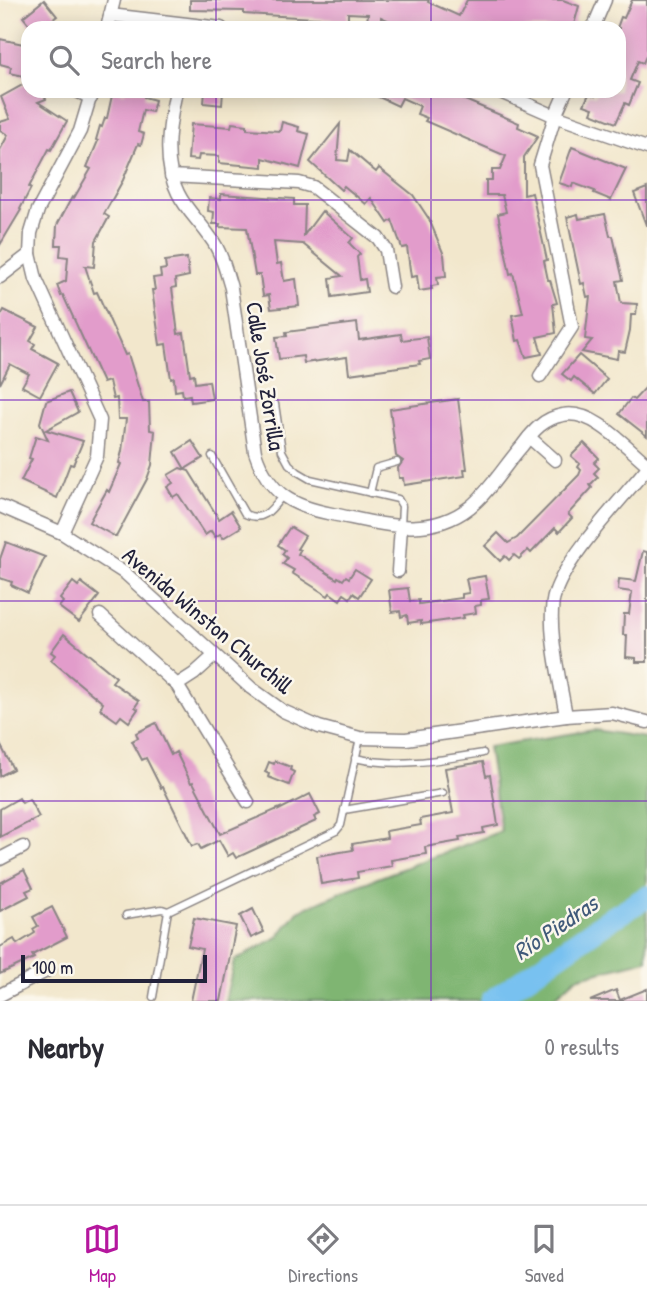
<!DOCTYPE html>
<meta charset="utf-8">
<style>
:root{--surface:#fff;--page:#f2f2f3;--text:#2b2b33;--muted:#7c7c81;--line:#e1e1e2;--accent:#b5179e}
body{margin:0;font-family:"Patrick Hand",sans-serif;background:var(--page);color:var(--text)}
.scale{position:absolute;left:21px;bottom:18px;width:186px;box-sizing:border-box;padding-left:7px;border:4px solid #22223b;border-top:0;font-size:19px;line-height:24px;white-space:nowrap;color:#22223b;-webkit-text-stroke:5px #fbf7ec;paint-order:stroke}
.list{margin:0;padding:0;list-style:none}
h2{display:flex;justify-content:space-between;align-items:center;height:91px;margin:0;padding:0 28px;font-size:30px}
h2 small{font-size:23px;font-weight:400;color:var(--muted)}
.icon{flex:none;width:38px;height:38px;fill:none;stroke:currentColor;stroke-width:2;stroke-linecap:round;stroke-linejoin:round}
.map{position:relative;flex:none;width:647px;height:1001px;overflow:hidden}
.search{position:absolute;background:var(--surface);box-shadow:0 4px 18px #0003;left:21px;right:21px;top:21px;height:77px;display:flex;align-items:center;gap:18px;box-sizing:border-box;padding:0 24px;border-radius:21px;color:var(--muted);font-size:26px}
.sheet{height:203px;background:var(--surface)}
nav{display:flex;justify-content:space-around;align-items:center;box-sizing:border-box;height:98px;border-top:2px solid var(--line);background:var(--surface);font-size:19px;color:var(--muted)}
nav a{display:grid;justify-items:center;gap:4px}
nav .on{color:var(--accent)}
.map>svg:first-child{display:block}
</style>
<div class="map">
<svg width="647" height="1001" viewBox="0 0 647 1001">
<rect width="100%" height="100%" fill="#fbf7ec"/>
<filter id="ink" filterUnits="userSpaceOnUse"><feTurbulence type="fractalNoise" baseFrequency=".0143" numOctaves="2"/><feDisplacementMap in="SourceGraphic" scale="14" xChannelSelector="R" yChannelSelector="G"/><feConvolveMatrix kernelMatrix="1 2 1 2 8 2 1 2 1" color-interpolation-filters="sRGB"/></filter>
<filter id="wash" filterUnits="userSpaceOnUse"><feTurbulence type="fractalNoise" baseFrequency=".00686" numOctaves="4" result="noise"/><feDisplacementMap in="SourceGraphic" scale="28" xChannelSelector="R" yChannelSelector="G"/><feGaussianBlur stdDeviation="1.57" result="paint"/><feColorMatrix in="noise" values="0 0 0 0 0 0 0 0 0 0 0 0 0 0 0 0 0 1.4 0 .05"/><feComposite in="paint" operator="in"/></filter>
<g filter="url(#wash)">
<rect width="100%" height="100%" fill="#f2e7cc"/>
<!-- forest -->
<path fill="#7fb572" stroke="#506c56" stroke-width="2" d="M594,730L647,738V960L576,978L550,1001H225L234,961L278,937L298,911L341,892L501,831L488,747Z"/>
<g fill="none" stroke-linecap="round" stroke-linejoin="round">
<!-- river -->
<path stroke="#78c1f0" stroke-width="23" d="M492,1001L607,921L647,897"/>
</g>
<g id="blocks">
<!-- building -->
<g fill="#e29ccb">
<path d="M44,0L57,16L52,20L59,28H32L23,17Z"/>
<path d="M190,0H429L428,2L459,16L467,0H563L579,6L573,28H405L381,17V22H367L368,14L348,13V20L244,14V11L190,10Z"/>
<path d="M632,0H647V54L643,63L638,61L630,80L638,83L629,105L625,103L616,123L591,113L593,108L584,105L589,94L595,96L597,91H619V28H617L621,17L624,18Z"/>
<path d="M0,39L28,45V77L10,73L11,67L0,64Z"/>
<path d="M28,82V91H42L46,99L38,102L67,121L51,150L49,149L29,187L31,188L20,209L21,210L0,245V150L8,135L0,130V122L10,119L1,97Z"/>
<path d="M113,91L125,93V91H146L144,97L155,100L152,112L143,110L138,132L144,134L141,145L138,144L123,180L104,214L109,217L96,241L94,267L85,266L94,293L97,292L125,355L128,354L143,402H149L150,430L155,431L152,465L147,479L116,537L89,522L107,490L109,492L121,464L119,463L122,451L126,419H118L117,398L113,399L109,381L103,383L63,295L61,296L57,285L66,281L68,257L60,256L61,245H56L57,225L72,197L74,198L91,169L87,167L98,141L96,140L100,126L102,127L105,118H107Z"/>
<path d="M205,91H223L222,105L204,103Z"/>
<path d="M366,91H444L519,123L518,127L538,136L524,157V195L532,193L547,260L544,261L548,280H550L557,303L553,304L556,333L537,337L542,354L526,357L520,340L517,341L512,315L523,313L513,273L510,274L498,214L506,212L502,195H486V180H492V170H500L506,156L425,121L427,118L417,114L420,106L402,98L398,106Z"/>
<path d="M282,122L299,127L298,131L309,134L300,168L263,158V167L219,163V156L199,155L198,160L188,159L191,124L231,127L232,123L247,125V129L280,131Z"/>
<path d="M340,124L337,160L348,161L350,150L376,172L379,168L413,195L429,219L444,255L446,276L437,277L438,285L431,286L432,289L419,291L417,276L411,277L407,247L402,248L392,220L388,223L371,198L366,204L344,186L341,190L310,162Z"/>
<path d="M572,147L626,169L611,200L594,193L595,191L573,183L572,187L559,183Z"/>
<path d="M647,188V225H646L634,193Z"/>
<path d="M221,194L294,199V205H305L304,235L322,211L353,238L349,243L360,254L357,257L360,280L365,279L367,292L332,297L330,278L342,276L303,244L274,242L277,264L281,263L284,281L296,279L299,306L271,309L269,295L263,296L260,275H255L247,228L219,227L220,224H213L214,212L208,211L209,198L221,199Z"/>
<path d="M578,214L579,219L605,214L610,236H613L623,280L617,281L621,303L637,304L636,315H631L630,330L625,352L618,351L617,359L582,352L592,340L585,339L590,296L587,297L584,283L581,284L567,217Z"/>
<path d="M187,258L189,276L175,279L176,287L172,288L178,334L184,333L190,375L194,374L195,383L209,381L212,399L191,402L190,395L183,396L182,390L175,391L174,378L171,379L166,344L160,345L152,290H155L153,278L161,277L160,270L166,269L165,261Z"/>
<path d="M4,310L38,327L30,341L35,344L32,349L58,363L40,396L22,386L29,374L10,364L0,384V317Z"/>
<path d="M357,323L359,340L401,334L402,340L427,337L430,359L419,361L420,364L349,374L347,357L304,363L303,356L279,359L276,337L287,336L286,332Z"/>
<path d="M579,355L607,379L595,394L574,377L571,381L562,374Z"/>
<path d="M647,386V436L619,414L631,398L634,400Z"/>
<path d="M69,392L78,412L46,430L83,441L73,465L70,464L57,498L21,481L32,459L29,458L36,436L48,440L40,423L46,401Z"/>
<path d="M458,399L467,469H464L465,476L404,485L403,478H399L398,468L403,461L396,456L390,409Z"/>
<path d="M192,441L203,458L185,469L175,452Z"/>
<path d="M584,443L599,458L594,463L599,468L594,473L598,477L590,485L592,488L568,514L572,518L559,532L555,528L531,553L528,550L519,559L514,555L509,560L505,556L500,561L485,546L498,533L508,543L517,538L579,475L581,470L578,467L580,464L571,456Z"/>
<path d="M180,468L189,471L219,519L231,511L241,527L223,538L220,534L215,537L211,531L205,535L178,494L173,497L167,487L173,483L168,475Z"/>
<path d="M290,527L305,536L297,549L300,550L298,554L303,557L337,579L338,577L343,580L346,576L349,578L355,569L371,579L359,597L353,593L350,598L344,594L340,600L330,593L328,596L292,573L294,570L283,564L287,558L282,554L285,550L278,545Z"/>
<path d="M6,542L45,557L28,593L11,585L12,582L0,578V559Z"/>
<path d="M643,551L647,552V662H636V658L626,657L627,635H623L624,614H629L632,592L618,590L619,579L636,581Z"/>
<path d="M485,576L489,599L481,600V605L475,606L476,613L463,615L464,618L421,624V621L408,623L407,615L401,617L400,611L392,612L389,590L408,588L410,601L419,600V604L462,598V594L469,593L466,579Z"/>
<path d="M73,582L78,586L81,582L99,596L79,622L59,607L63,602L60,599Z"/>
<path d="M64,634L116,677L112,682L139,701L135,707L138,709L129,722L121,716L117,721L100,709L103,703L51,660L55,655L51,652Z"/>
<path d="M156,723L171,755L176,752L191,783L193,782L220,834L280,808L279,810L310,794L320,814L314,817L316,821L236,858L233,853L228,856L219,840L201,849L198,844L192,846L163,787L161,788L146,758L142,760L132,741L138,738L136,733Z"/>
<path d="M0,744L13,769L0,776Z"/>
<path d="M275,761L291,767L290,770L294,772L289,785L268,777L269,774L265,772L269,762L274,764Z"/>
<path d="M483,762L486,776L490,775L498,825L483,828L484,833L459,837L460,841L425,847L426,854L391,860L392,866L357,872L358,878L321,884L317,856L353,850L352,844L387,838L386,831L421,825L420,819L453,813L445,768Z"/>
<path d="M19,798L22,803L29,799L39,817L0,837V809Z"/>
<path d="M24,870L33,888L26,891L29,896L0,911V883Z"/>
<path d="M52,907L67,937L32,955L34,958L0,974V947L14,939L17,944L35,933L33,929L38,926L33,917Z"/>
<path d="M253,909L264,932L251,938L240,916Z"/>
<path d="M194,918L236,926L221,1001H191L202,949L188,946Z"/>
<path d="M647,989V1001H590L616,990L620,1000Z"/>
</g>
</g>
</g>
<g filter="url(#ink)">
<use href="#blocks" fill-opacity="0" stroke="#8a8484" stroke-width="2"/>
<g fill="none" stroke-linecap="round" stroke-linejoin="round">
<defs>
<g id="lane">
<path d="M275,404L282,451L289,464L298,472L310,479L398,499L402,506L401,525"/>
<path d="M212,456L245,514C263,523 272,509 282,496"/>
<path d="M370,493L376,468L397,462"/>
<path d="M355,758C398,768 441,760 483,753"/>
<path d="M344,810L443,793"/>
<path d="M126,915L162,909L168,911L336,831L341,825L360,738"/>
<path d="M153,997L168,911"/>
</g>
<g id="street">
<path d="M110,15L221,28"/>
<path d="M107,28L114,0"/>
<path d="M593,28L605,0"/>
<path d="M77,91L91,98"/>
<path d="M176,91C169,124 162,162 178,193C186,210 200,222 210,237C221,251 226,271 231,288L255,452C269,494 291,506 332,514C379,523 428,540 470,507C490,491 505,465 522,446C533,431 544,418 563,415C593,409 625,446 647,464"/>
<path d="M498,91L555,116L647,148"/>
<path d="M171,176L299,183L313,187L378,238L386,250L392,287"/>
<path d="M0,277L30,254"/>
<path d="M540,376L572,327L540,165L555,116L566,91"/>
<path d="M529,437L555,460"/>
<path d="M0,506L62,533L126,574L251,688L283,711L319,727L360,738L406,739L566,716L612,713L647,722"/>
<path d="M62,533L97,456L100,420L36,279L30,254L31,233L38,210L80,131L92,91"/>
<path d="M398,571L401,527"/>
<path d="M100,615L177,685L248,802"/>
<path d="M177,685L194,674L214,656"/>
<path d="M566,716C561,685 545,622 555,593C567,556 621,500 647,468"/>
<path d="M0,859L23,847"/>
<path d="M0,995L50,969"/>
</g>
</defs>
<!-- lane casing -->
<use href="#lane" stroke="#8a8484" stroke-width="9"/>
<!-- street casing -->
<use href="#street" stroke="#8a8484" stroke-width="15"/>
<!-- lane -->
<use href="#lane" stroke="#fff" stroke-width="6"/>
<!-- street -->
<use href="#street" stroke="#fff" stroke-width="12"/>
</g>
</g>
<!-- grid -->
<path fill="none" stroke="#7b2cbf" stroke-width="2" stroke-opacity="0.55" d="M216,0V28M431,0V28M216,91V1001M431,91V1001M0,200H647M0,400H647M0,601H647M0,801H647"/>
<g text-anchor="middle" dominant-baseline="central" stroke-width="5" stroke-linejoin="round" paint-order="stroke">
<!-- street labels -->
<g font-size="23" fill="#22223b" stroke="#fbf7ec">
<text transform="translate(266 376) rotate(81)">Calle José Zorrilla</text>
<text transform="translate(208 620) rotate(40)">Avenida Winston Churchill</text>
</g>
<!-- water labels -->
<g font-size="24" font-style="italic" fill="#405a7a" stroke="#fbf7ec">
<text transform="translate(555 927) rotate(-34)">Río Piedras</text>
</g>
</g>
</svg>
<div class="scale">100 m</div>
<div class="search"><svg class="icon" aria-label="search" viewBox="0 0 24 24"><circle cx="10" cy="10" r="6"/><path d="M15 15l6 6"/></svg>Search here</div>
</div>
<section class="sheet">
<h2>Nearby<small>0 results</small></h2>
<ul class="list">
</ul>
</section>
<nav>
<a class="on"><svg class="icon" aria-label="map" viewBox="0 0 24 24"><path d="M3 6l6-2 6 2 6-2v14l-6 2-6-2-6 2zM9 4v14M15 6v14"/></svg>Map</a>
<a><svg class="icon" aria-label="directions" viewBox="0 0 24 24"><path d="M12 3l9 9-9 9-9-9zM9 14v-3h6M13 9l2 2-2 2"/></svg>Directions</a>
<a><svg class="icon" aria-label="saved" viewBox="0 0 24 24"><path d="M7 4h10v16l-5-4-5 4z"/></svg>Saved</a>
</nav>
